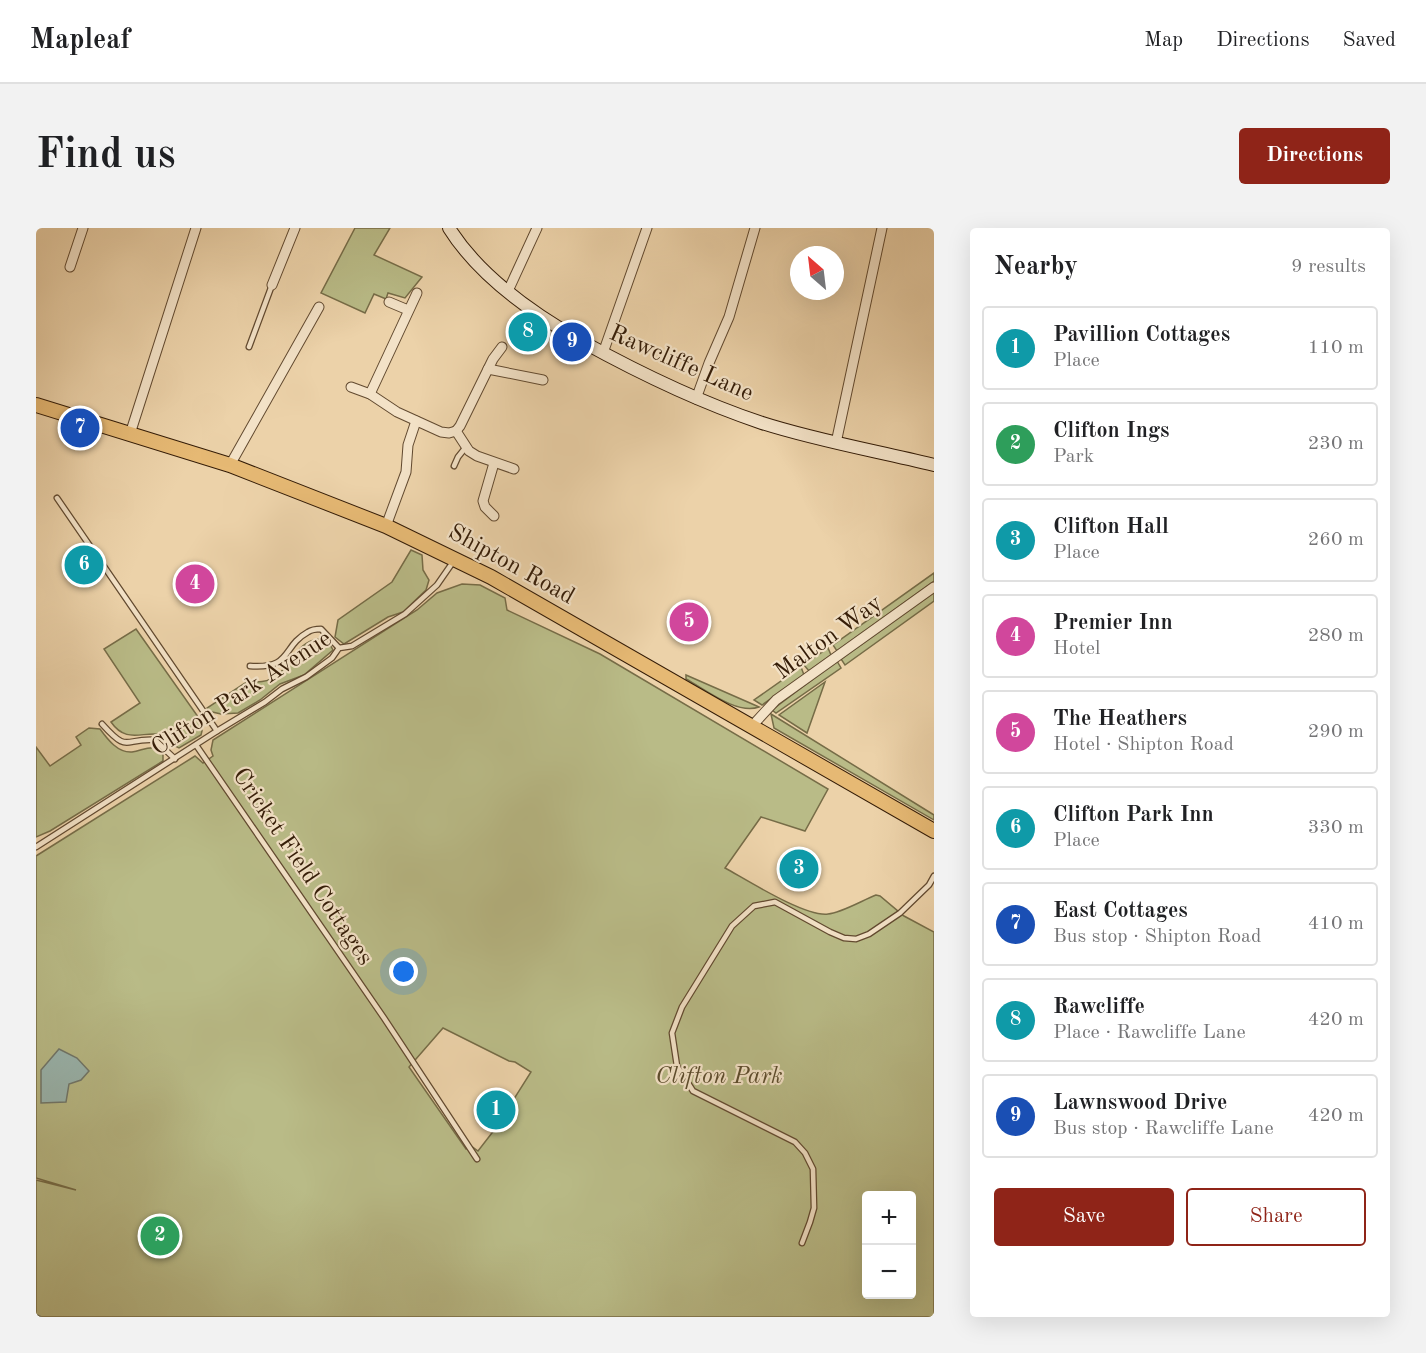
<!DOCTYPE html>
<meta charset="utf-8">
<style>
:root{--surface:#fff;--page:#f2f2f2;--text:#202124;--muted:#757577;--line:#e0e0e0;--accent:#8f2418}
body{margin:0;font-family:"Old Standard TT",serif;background:var(--page);color:var(--text)}
.controls{position:absolute;right:18px;bottom:18px;display:grid;overflow:hidden;border-radius:6px;box-shadow:0 6px 24px #0002}
.controls button{width:54px;height:54px;display:grid;place-items:center;padding:0;border:0;border-bottom:2px solid var(--line);background:var(--surface);color:var(--text);font:30px sans-serif}
.compass{position:absolute;left:754px;top:18px;width:54px;height:54px;border-radius:50%;background:var(--surface);box-shadow:0 6px 24px #0002;rotate:332deg}
.you{position:absolute;left:368px;top:744px;width:21px;height:21px;margin:-15px;border:4px solid #fff;border-radius:50%;background:#1a73e8;box-shadow:0 0 0 9px #1a73e833}
.badge{display:grid;place-items:center;width:39px;height:39px;border-radius:50%;background:var(--accent);color:#fff;font-size:20px;font-weight:700}
.pin{position:absolute;translate:-50% -50%;border:3px solid #fff;box-shadow:0 2px 6px #0006}
.list{margin:0;padding:0;list-style:none}
h2{display:flex;justify-content:space-between;align-items:center;height:78px;margin:0;padding:0 24px;font-size:26px}
h2 small{font-size:20px;font-weight:400;color:var(--muted)}
.list li{display:grid;grid-template-columns:39px 1fr auto;gap:18px;align-items:center;box-sizing:border-box;height:84px;margin:0 12px 12px;padding:0 12px;border:2px solid var(--line);border-radius:6px}
.list b{display:block;font-size:22px;white-space:nowrap}
.list p{margin:0;font-size:20px;white-space:nowrap;color:var(--muted)}
.list em{font-size:20px;font-style:normal;color:var(--muted)}
.actions{display:flex;gap:12px;padding:18px 24px}
.actions a{flex:1;padding:14px 0;border:2px solid var(--accent);border-radius:6px;text-align:center;font-size:21px;color:var(--accent)}
.actions .main{background:var(--accent);color:#fff}
.map{position:relative;flex:none;width:898px;height:1089px;overflow:hidden;border-radius:6px}
header{display:flex;align-items:center;gap:36px;box-sizing:border-box;height:84px;padding:0 30px;background:var(--surface);border-bottom:2px solid var(--line)}
header strong{font-size:28px}
nav{display:flex;gap:33px;margin-inline-start:auto;font-size:21px}
.intro{display:flex;align-items:center;justify-content:space-between;box-sizing:border-box;height:144px;padding:0 36px}
h1{margin:0;font-size:42px}
.button{padding:15px 27px;border-radius:6px;background:var(--accent);color:#fff;font-size:21px;font-weight:700}
main{display:flex;gap:36px;padding:0 36px}
aside{flex:1;background:var(--surface);border-radius:6px;box-shadow:0 6px 24px #0002}
.map>svg:first-child{display:block}
</style>
<header>
<strong>Mapleaf</strong>
<nav><a>Map</a><a>Directions</a><a>Saved</a></nav>
</header>
<div class="intro"><h1>Find us</h1><a class="button">Directions</a></div>
<main>
<div class="map">
<svg width="898" height="1089" viewBox="0 0 898 1089">
<rect width="100%" height="100%" fill="#ecd2a9"/>
<filter id="stains"><feTurbulence type="fractalNoise" baseFrequency=".00333" numOctaves="4"/><feColorMatrix values="0 0 0 0 .2 0 0 0 0 .09 0 0 0 0 .02 0 0 0 .5 -.17"/></filter>
<radialGradient id="worn" r=".72"><stop offset=".6" stop-color="#630" stop-opacity="0"/><stop offset="1" stop-color="#630" stop-opacity=".3"/></radialGradient>
<!-- green -->
<g fill="#b9bb87" stroke="#766c47" stroke-width="1.5" fill-rule="evenodd">
<path d="M319,0H354L338,27L386,49L369,70L352,65L350,71L338,66L329,85L285,65Z"/>
<path d="M375,322L386,327L387,342L393,352L390,362L367,384L352,389L308,416L299,409L302,392L356,354Z"/>
<path d="M898,345V353L801,423L797,417Z"/>
<path d="M426,356L444,357L469,370L471,382L564,426L792,561L769,603L725,589L689,640C711,652 769,689 792,686C805,685 827,672 840,667L844,668L868,688L898,704V1089H0V952L40,962L0,950V628L159,528L167,535L177,528L175,522L177,512L381,382L401,365ZM407,800L473,833L479,834L495,844L459,901L442,923L435,918L430,921L373,839ZM830,968H876V1066H830Z"/>
<path d="M898,364V373L809,437L805,431Z"/>
<path d="M100,401L165,493L166,503L165,507L143,520L135,516L129,507C107,502 91,517 75,494L104,475L68,421Z"/>
<path d="M282,411L292,413L297,422L268,447L244,456L224,472L202,485L185,486L172,483L171,480L212,453C254,461 252,415 282,411Z"/>
<path d="M792,420L795,427L773,443L768,437Z"/>
<path d="M801,433L805,440L740,485L736,482Z"/>
<path d="M765,439L768,447L726,477L718,472Z"/>
<path d="M650,447L714,475L723,479C701,487 670,462 650,451Z"/>
<path d="M789,454L771,505L743,487Z"/>
<path d="M735,486L898,587V592L738,500Z"/>
<path d="M53,500L64,501C72,512 82,525 96,524C105,523 111,518 121,520L127,527V533L14,603L0,609V519L14,538L45,517L40,509Z"/>
</g>
<!-- water -->
<path fill="#9ab6af" stroke="#71786c" stroke-width="1.5" d="M23,821L41,830L53,843L45,852L33,856L30,874L5,875V842Z"/>
<g fill="none" stroke-linecap="round" stroke-linejoin="round">
<!-- stream -->
<path stroke="#71786c" stroke-width="3" d="M0,1087L4,1089"/>
<defs>
<g id="lane">
<path d="M213,119L236,57"/>
<path d="M418,238L422,229L430,219"/>
<path d="M21,270L181,503"/>
<path d="M214,438C257,441 245,419 272,404C275,402 281,401 285,401L303,420"/>
<path d="M66,496C93,526 87,510 119,512L139,531"/>
<path d="M160,517L348,790L441,931"/>
<path d="M0,619L181,503L229,474L246,461L270,449L296,430L303,420L316,418L369,386L401,357L417,334"/>
<path d="M766,1015L774,994L778,980L777,941L769,925L759,914L657,863L641,838L636,805L646,779L696,698L718,678L739,674L794,704L808,710L820,711L833,706L864,685L893,657L898,648"/>
</g>
<g id="street">
<path d="M34,39L47,0"/>
<path d="M236,57L259,0"/>
<path d="M472,63L501,0"/>
<path d="M353,74L372,82"/>
<path d="M567,125L611,0"/>
<path d="M452,141L507,152"/>
<path d="M315,159L334,166L361,184L405,204L413,205L420,203"/>
<path d="M334,166L381,65"/>
<path d="M660,171L673,135L693,89L719,0"/>
<path d="M420,203L424,198L457,131L466,119"/>
<path d="M420,203L433,223L441,228L478,241"/>
<path d="M94,206L160,0"/>
<path d="M800,215L846,0"/>
<path d="M458,235L447,273L449,279L458,288"/>
<path d="M194,237L283,79"/>
<path d="M350,298L370,244L372,217L380,193"/>
<path d="M716,498L740,472L898,359"/>
</g>
<path id="secondary" d="M413,0C443,48 499,87 547,114C605,146 663,174 726,195C782,213 841,223 898,237"/>
<path id="primary" d="M0,177L194,237L350,298L455,349L898,603"/>
</defs>
<!-- lane casing -->
<use href="#lane" stroke="#624a30" stroke-width="7"/>
<!-- street casing -->
<use href="#street" stroke="#624a30" stroke-width="11"/>
<!-- secondary casing -->
<use href="#secondary" stroke="#341c07" stroke-width="14"/>
<!-- primary casing -->
<use href="#primary" stroke="#341c07" stroke-width="16"/>
<!-- lane -->
<use href="#lane" stroke="#f3e2c7" stroke-width="4.5"/>
<!-- street -->
<use href="#street" stroke="#f3e2c7" stroke-width="9"/>
<!-- secondary -->
<use href="#secondary" stroke="#f3e2c7" stroke-width="12"/>
<!-- primary -->
<use href="#primary" stroke="#e6b974" stroke-width="14"/>
</g>
<g text-anchor="middle" dominant-baseline="central" stroke-width="4.5" stroke-linejoin="round" paint-order="stroke">
<!-- street labels -->
<g font-size="24" fill="#341c07" stroke="#f3e2c7">
<text transform="translate(645 136) rotate(24)">Rawcliffe Lane</text>
<text transform="translate(475 337) rotate(29)">Shipton Road</text>
<text transform="translate(793 410) rotate(-36)">Malton Way</text>
<text transform="translate(206 466) rotate(-33)">Clifton Park Avenue</text>
<text transform="translate(266 639) rotate(56)">Cricket Field Cottages</text>
</g>
<!-- park labels -->
<g font-size="24" font-style="italic" fill="#5c4c2d" stroke="#f3e2c7">
<text x="683" y="849">Clifton Park</text>
</g>
</g>
<rect width="100%" height="100%" filter="url(#stains)"/>
<rect width="100%" height="100%" fill="url(#worn)"/>
</svg>
<div class="controls">
<button>+</button>
<button>−</button>
</div>
<svg class="compass" viewBox="-18 -18 36 36"><path d="M0-13l5 13h-10z" fill="#e53935"/><path d="M0 13l5-13h-10z" fill="#757577"/></svg>
<div class="you"></div>
<div class="pin badge" style="left:460px;top:882px;background:#0f9aa8">1</div>
<div class="pin badge" style="left:124px;top:1008px;background:#2e9e5b">2</div>
<div class="pin badge" style="left:763px;top:641px;background:#0f9aa8">3</div>
<div class="pin badge" style="left:159px;top:356px;background:#d1479c">4</div>
<div class="pin badge" style="left:653px;top:394px;background:#d1479c">5</div>
<div class="pin badge" style="left:48px;top:337px;background:#0f9aa8">6</div>
<div class="pin badge" style="left:44px;top:200px;background:#1a4fb4">7</div>
<div class="pin badge" style="left:492px;top:104px;background:#0f9aa8">8</div>
<div class="pin badge" style="left:536px;top:114px;background:#1a4fb4">9</div>
</div>
<aside>
<h2>Nearby<small>9 results</small></h2>
<ul class="list">
<li><span class="badge" style="background:#0f9aa8">1</span><div><b>Pavillion Cottages</b><p>Place</p></div><em>110 m</em></li>
<li><span class="badge" style="background:#2e9e5b">2</span><div><b>Clifton Ings</b><p>Park</p></div><em>230 m</em></li>
<li><span class="badge" style="background:#0f9aa8">3</span><div><b>Clifton Hall</b><p>Place</p></div><em>260 m</em></li>
<li><span class="badge" style="background:#d1479c">4</span><div><b>Premier Inn</b><p>Hotel</p></div><em>280 m</em></li>
<li><span class="badge" style="background:#d1479c">5</span><div><b>The Heathers</b><p>Hotel · Shipton Road</p></div><em>290 m</em></li>
<li><span class="badge" style="background:#0f9aa8">6</span><div><b>Clifton Park Inn</b><p>Place</p></div><em>330 m</em></li>
<li><span class="badge" style="background:#1a4fb4">7</span><div><b>East Cottages</b><p>Bus stop · Shipton Road</p></div><em>410 m</em></li>
<li><span class="badge" style="background:#0f9aa8">8</span><div><b>Rawcliffe</b><p>Place · Rawcliffe Lane</p></div><em>420 m</em></li>
<li><span class="badge" style="background:#1a4fb4">9</span><div><b>Lawnswood Drive</b><p>Bus stop · Rawcliffe Lane</p></div><em>420 m</em></li>
</ul>
<div class="actions"><a class="main">Save</a><a>Share</a></div>
</aside>
</main>
